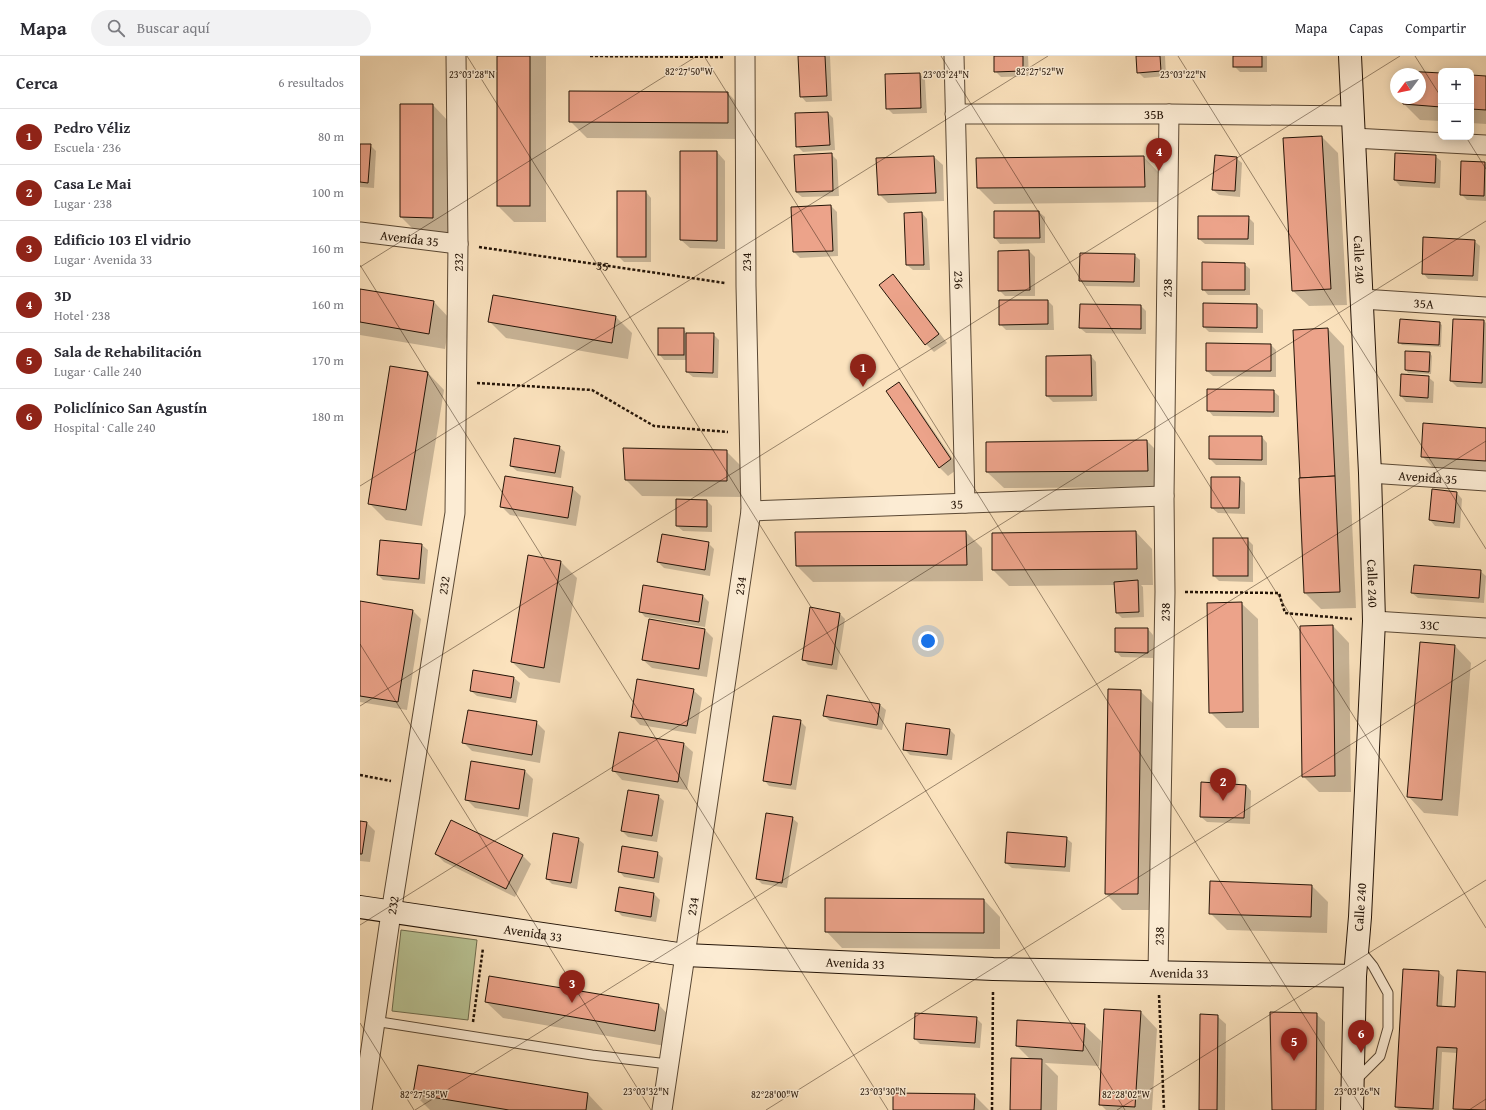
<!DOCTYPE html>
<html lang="es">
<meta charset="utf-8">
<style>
:root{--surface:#fff;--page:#f2f2f3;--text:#2b2b33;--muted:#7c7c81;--line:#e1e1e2;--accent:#8f2418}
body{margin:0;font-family:"Gentium Book Plus",serif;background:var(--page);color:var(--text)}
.controls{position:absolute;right:12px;top:12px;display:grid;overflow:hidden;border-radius:8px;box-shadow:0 2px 10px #0003}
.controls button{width:36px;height:36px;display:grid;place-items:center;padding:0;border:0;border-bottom:1px solid var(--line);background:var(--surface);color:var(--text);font:20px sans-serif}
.compass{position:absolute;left:1030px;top:12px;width:36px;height:36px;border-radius:50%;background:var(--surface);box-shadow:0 2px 10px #0003;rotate:238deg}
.you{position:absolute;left:568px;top:585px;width:14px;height:14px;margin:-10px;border:3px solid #fff;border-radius:50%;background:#1a73e8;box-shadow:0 0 0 6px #1a73e833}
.badge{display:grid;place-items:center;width:26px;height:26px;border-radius:50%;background:var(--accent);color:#fff;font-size:13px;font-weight:700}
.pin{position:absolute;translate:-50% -33px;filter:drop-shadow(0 1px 2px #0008)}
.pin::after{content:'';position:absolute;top:21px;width:14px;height:12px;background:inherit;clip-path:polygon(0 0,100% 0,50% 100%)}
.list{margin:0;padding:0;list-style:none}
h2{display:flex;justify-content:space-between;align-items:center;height:52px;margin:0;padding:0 16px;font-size:17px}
h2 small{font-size:13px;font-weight:400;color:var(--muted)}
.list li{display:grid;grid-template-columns:26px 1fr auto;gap:12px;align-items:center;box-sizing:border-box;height:56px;padding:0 16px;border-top:1px solid var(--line)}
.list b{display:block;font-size:15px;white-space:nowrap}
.list p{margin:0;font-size:13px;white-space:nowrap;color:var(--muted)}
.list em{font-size:13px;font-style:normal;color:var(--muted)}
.icon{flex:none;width:22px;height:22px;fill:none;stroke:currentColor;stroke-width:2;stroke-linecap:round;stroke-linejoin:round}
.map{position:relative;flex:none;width:1126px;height:1054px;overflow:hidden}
header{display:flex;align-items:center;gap:24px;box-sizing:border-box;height:56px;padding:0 20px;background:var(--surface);border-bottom:1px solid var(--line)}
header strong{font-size:19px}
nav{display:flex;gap:22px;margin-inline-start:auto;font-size:14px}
.search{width:280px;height:36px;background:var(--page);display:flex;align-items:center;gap:10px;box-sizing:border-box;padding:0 14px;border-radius:22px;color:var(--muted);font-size:15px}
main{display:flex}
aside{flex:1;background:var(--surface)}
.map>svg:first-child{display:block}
</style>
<header>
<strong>Mapa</strong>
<div class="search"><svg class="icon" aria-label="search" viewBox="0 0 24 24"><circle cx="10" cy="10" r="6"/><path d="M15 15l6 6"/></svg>Buscar aquí</div>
<nav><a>Mapa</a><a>Capas</a><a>Compartir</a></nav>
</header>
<main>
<aside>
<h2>Cerca<small>6 resultados</small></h2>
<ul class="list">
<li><span class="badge">1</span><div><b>Pedro Véliz</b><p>Escuela · 236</p></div><em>80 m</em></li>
<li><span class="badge">2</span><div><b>Casa Le Mai</b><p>Lugar · 238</p></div><em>100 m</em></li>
<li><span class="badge">3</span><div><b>Edificio 103 El vidrio</b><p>Lugar · Avenida 33</p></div><em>160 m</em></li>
<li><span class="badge">4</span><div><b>3D</b><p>Hotel · 238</p></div><em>160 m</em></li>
<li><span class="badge">5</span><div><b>Sala de Rehabilitación</b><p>Lugar · Calle 240</p></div><em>170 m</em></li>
<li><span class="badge">6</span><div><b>Policlínico San Agustín</b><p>Hospital · Calle 240</p></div><em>180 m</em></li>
</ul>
</aside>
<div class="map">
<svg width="1126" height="1054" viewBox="0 0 1126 1054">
<rect width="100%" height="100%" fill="#fbe2bd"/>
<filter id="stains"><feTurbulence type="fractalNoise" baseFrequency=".005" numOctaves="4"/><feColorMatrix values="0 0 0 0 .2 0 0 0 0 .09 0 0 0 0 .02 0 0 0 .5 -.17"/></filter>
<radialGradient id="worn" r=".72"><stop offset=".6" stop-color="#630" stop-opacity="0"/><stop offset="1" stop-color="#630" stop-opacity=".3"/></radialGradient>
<!-- green -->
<path fill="#b9c495" stroke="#6e6c4e" d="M41,874L117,884L108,964L32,955Z"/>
<!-- shadow -->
<g fill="#0003">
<path d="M138,0H186V166H154L138,150Z"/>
<path d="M439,0H470L472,45L446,46L441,40Z"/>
<path d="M635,0H668L669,20L641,21L635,15Z"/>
<path d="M777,0H805L806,20L784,22L778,16Z"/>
<path d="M874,0H907V16H880L874,10Z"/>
<path d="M1046,16L1081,18V65L1060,64L1044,48V42H1060V18H1046Z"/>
<path d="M560,18L565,24L567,57L533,58L527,52Z"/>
<path d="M1111,20L1126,21V68L1111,67Z"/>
<path d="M368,37L384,54V83L227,82L210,65Z"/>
<path d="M73,49L89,66V177H57L41,161Z"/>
<path d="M468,57L473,62L475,94L443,96L437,90Z"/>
<path d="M962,81L978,97L987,249L949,250L932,234Z"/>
<path d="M0,89H10L16,95L14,132L0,131Z"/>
<path d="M357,96L365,105V193L330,192L321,184Z"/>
<path d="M471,98L477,104L479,140L442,141L436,136Z"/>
<path d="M1036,98L1075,100L1081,105L1080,132L1040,130L1035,124Z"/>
<path d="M574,101L583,109L584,145L528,147L519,138Z"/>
<path d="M784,101L800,118V146L634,148L618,132Z"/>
<path d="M876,102L882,107L880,141L859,139L853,134Z"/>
<path d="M1125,107L1126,108V145L1107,144L1101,138Z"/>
<path d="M286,136L291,142V206H264L258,200Z"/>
<path d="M471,150L477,156L478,200L440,202L434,196Z"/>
<path d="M635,156H679L685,161V187L640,188L635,182Z"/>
<path d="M562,157L567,163L570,214H553L547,209Z"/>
<path d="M888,161L894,167V189L845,188L839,183Z"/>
<path d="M1114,185L1120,190L1118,225L1068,223L1063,217Z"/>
<path d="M669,195L675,201V240H645L639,234Z"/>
<path d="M774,199L780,204V231L726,230L720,225Z"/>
<path d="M884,208L890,213V239H848L843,233Z"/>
<path d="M533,219L541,228L587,287L574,296L566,288Z"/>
<path d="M0,234L74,246L90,263L85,293L0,279Z"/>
<path d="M688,245L693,250L694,274H646L640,268Z"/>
<path d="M897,249L903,254V277L849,276L844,271Z"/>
<path d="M781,250L786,255V278L726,277L720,272Z"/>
<path d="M256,261L272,277L268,303L146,282L130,266Z"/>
<path d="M1094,264L1124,265L1126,267V332L1097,331L1091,325Z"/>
<path d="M1079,267L1082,269L1081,291L1042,289L1039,286Z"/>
<path d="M323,273L328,278H353L359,284L358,322L333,321L327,316V304H304L299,298Z"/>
<path d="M968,273L984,290L996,552L961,553L945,537L934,275Z"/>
<path d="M911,289L916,294V321L853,320L847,315Z"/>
<path d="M1046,296L1070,297L1072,300L1071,318L1048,317L1046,314Z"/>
<path d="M731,300L736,306L737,345L693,346L687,340Z"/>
<path d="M68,317L84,334L62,470L26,464L9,447Z"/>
<path d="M1068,321L1074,326L1073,347L1046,346L1041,340Z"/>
<path d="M539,328L547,336L599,412L588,420L579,411Z"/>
<path d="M913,335L919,340V361L853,360L848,354Z"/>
<path d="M1126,373V420L1078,417L1062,400Z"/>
<path d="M902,381L907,387V409H856L850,403Z"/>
<path d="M787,385L803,401L804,431L644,432L627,416V387Z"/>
<path d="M199,391L205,396L201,422L157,415L151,410Z"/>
<path d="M264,393L366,395L383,412V441L282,440L266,424Z"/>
<path d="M879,422L885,427V458L858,457L852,452Z"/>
<path d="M212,432L221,440L216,470L150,459L141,450Z"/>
<path d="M1097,437L1102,443L1100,472L1075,470L1070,464Z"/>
<path d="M347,445L352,450V476L323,475L317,470Z"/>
<path d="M606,476L622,492L623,525L453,526L437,510Z"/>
<path d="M776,476L792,493L793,529H781L783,531L784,561L762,562L757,557L755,529L649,530L633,514Z"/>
<path d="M887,483L893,489V526L859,525L854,520Z"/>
<path d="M21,485L62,489L68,494L65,528L23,524L18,519Z"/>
<path d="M348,487L354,493L350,520L304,512L298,506Z"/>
<path d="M201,506L217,522L200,627L169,622L152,606Z"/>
<path d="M1120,515L1126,520L1124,547L1058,542L1052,537Z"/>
<path d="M284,530L343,540L349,546L345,571L285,561L280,555Z"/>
<path d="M881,547L898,563L899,672H866L850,656Z"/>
<path d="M0,553L53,555L61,563L47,654L0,646Z"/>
<path d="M480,558L485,563L477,614L448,609L443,603Z"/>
<path d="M973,570L989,587L991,736H959L943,720Z"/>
<path d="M788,573L793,579V602L761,601L756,595Z"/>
<path d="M345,574L353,582L347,621L292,612L283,604Z"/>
<path d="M1095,590L1111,607L1098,760L1064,757L1048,740Z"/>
<path d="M154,622L160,627L156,647L117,640L111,635Z"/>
<path d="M333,634L342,642L336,678L280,669L272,660Z"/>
<path d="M780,635L797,651L794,854H762L746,838Z"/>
<path d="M467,640L520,649L526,654L522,674L470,665L464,660Z"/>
<path d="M440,665L446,671L436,734L409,730L404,724Z"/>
<path d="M176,666L185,675L180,707L112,695L104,687Z"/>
<path d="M589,673L595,679L592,704L550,699L544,693Z"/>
<path d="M260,677L324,688L333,696L327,734L262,724L254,715Z"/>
<path d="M165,715L173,723L168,761L115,752L106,743Z"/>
<path d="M886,729L891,735L890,768L847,766L841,761Z"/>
<path d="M298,740L304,745L297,786L268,781L262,775Z"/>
<path d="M432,762L438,767L427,832L402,828L397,823Z"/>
<path d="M0,766L7,767L15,775L10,806L0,805Z"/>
<path d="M706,782L712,787L710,816L652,812L646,807Z"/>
<path d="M218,783L224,788L217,833L192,828L187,823Z"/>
<path d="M297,797L303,802L299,827L264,821L259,815Z"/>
<path d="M76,798L163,800L171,808L155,841L84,806Z"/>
<path d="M952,830L968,846L967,877L867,874L850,857Z"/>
<path d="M259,832L294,838L300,844L296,866L262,860L256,854Z"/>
<path d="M624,844L640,861V893L482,892L466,875Z"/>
<path d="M1078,916L1084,921L1082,951L1096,952L1126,917V1054H1095L1094,1052L1097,997L1082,996L1079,1054H1039L1036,1051Z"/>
<path d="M130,921L299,949L315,966L311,991L143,962L126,946Z"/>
<path d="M781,956L797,973L792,1054H746L740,1048Z"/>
<path d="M956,958L965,966L964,1054H913Z"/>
<path d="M857,960L866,968L865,1054H840Z"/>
<path d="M616,962L622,968L620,992L560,988L555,983Z"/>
<path d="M724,969L741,985L739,1010L685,1007L698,1020L697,1054H651L670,1003L657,990Z"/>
<path d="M54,1038H228L243,1054H70Z"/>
<path d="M614,1039L629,1054H534Z"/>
</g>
<!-- building -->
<g fill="#eca38a" stroke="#241407">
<rect x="137" y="0" width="33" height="150"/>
<path d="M438,0H465L467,40L440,41Z"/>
<path d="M634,0H663V15L634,16Z"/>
<path d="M776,0H800L801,15L777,17Z"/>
<rect x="873" y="0" width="29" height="11"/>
<path d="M1045,15L1081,17V51L1043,48V42H1060V18H1045Z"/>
<path d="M560,17L561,52L526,53L525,18Z"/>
<path d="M1111,19L1126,20V54L1111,53Z"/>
<path d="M209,35L368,36V67L209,66Z"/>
<path d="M40,48H73V162L40,161Z"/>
<path d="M468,56L470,89L436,91L435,57Z"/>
<path d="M962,80L971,233L932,235L923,82Z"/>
<path d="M0,88H11L8,127L0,126Z"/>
<path d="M320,95H357V185L320,184Z"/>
<path d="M472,97L473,135L436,136L434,99Z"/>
<path d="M1035,97L1076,99L1075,127L1034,124Z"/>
<path d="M855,99L877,101L875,135L852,134Z"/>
<path d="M574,100L576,137L518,139L516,102Z"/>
<path d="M784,100L785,131L617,132L616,102Z"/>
<path d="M1101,105L1125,106L1124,140L1100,139Z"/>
<rect x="257" y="135" width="29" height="66"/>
<path d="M471,149L473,195L433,196L431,151Z"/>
<path d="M634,155H679L680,182H634Z"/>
<path d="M562,156L564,209H546L544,157Z"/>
<path d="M838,160H889L888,183H838Z"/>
<path d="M1063,181L1115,184L1113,220L1062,218Z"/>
<path d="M669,194L670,234L638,235V195Z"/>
<path d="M720,197L775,198L774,226L719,225Z"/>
<path d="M842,206L885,207V234H842Z"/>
<path d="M533,218L579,278L565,289L519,229Z"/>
<path d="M0,233L74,245L69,278L0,266Z"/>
<path d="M133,239L256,260L252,287L128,266Z"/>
<path d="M639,244H688V268L639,269Z"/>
<path d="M843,247L897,248V272L843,271Z"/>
<path d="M720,248L781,249V273L719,272Z"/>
<path d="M1040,263L1080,266L1079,289L1038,287Z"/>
<path d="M1093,263L1124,264L1122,327L1090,325Z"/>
<rect x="298" y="272" width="26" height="27"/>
<path d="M968,272L975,420L940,422L933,274Z"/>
<path d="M326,277H354L353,317L326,316Z"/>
<path d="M846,287L911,288V315H846Z"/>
<path d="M1045,295L1070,296L1069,316L1045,314Z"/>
<path d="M731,299L732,340H686V300Z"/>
<path d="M30,310L68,316L46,454L8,448Z"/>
<path d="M1041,318L1069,320L1068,342L1040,340Z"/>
<path d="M539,326L591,403L579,412L526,335Z"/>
<path d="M847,333L914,334V356L847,355Z"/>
<path d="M1063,367L1126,372V405L1061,401Z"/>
<path d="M849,380H902V404L849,403Z"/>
<path d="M154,382L200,390L195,417L150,410Z"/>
<path d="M787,384L788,415L626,416V386Z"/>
<path d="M263,392L367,394V425L265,424Z"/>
<path d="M145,420L213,431L208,462L140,451Z"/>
<path d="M975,420L980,536L944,537L939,422Z"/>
<path d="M851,421H880L879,452H851Z"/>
<path d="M1072,433L1097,436L1094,467L1069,464Z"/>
<path d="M316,443L347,444V471L316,470Z"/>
<path d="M606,475L607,509L436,510L435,476Z"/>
<path d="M776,475L777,513L632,514V477Z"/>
<path d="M302,478L349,486L345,514L297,506Z"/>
<rect x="853" y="482" width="35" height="38"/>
<path d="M20,484L62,488L59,523L17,519Z"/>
<path d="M168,499L201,505L184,612L151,606Z"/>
<path d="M1054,509L1121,514L1119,542L1051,537Z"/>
<path d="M778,524L779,556L756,557L754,526Z"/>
<path d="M283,529L343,539L339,566L279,556Z"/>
<path d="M0,545L53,554L38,646L0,640Z"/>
<path d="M882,546L883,656L849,657L847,547Z"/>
<path d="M450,551L480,557L472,609L442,604Z"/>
<path d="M289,563L345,573L339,613L282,604Z"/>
<path d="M973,569L975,720L942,721L940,570Z"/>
<path d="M755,572H788V597L755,596Z"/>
<path d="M1060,586L1095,589L1082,744L1047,741Z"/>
<path d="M113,614L154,621L151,642L110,635Z"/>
<path d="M277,623L334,633L327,670L271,661Z"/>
<path d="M748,633L781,634L778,838H745Z"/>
<path d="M467,639L520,648L517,669L463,660Z"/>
<path d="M108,654L177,665L172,699L102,687Z"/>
<path d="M413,660L441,664L431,729L403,725Z"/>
<path d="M546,667L590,673L587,699L543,694Z"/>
<path d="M259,676L324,687L318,726L252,715Z"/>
<path d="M111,705L165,714L159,753L105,744Z"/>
<path d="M841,726L886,729L884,762L840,761Z"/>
<path d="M268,734L299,739L292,780L261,775Z"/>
<path d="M406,757L433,761L422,827L396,823Z"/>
<path d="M91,764L163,799L146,833L75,798Z"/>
<path d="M0,765L7,766L2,798H0Z"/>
<path d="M647,776L707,781L705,811L645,807Z"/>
<path d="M193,777L219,782L211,827L186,823Z"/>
<path d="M262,790L298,796L294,822L258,816Z"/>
<path d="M850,825L952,829L951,861L849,858Z"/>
<path d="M259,831L294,837L291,861L255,855Z"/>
<path d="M465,842L624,843V877L465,876Z"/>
<path d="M1043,913L1079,915L1077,950L1095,951L1097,914L1126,916V1054L1093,1053L1097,992L1077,991L1073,1053L1035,1051Z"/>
<path d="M129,920L299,948L295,975L125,946Z"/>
<path d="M744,953L781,955L775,1051L739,1049Z"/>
<path d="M910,956L957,957L956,1054H912Z"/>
<path d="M555,957L617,961L615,987L554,983Z"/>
<path d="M840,958L858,959L857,1054H839Z"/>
<path d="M657,964L725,968L723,995L656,990Z"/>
<path d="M651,1002L682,1003L681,1054H650Z"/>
<path d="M58,1009L228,1037L226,1054H149L53,1038Z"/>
<path d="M533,1037L615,1038L614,1054H533Z"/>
</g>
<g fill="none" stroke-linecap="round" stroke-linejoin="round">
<defs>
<g id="lane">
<path d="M14,965L232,999L308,1008"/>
<path d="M996,1024L1020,1000L1028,972V937L1013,910L1000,894"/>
</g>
<g id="street">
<path id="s2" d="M594,0L605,447"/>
<path id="s3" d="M595,58H809L992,60"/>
<path d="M993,82L1126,89"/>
<path id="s4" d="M0,176L98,188"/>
<path id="s5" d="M1002,243L1126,251"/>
<path id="s6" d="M1010,417L1126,425"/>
<path id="s7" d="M391,455L804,440"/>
<path id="s8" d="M1014,565L1126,572"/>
<path id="s9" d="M798,916L805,536L804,440L809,58"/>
<path id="s10" d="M2,1054L31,857L95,457L98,188L96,0"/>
<path id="s11" d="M302,1054L391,455L386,230L385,0"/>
</g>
<g id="secondary">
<path id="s12" d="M990,0L1010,417L1014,565L1000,861L995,920L992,1054"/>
<path id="s13" d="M0,851L325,899L633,913L995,920"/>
</g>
</defs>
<!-- lane casing -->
<use href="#lane" stroke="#5a4834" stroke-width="11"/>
<!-- street casing -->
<use href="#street" stroke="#5a4834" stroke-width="21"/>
<!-- secondary casing -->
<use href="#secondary" stroke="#241407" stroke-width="24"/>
<!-- path -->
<g stroke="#241407" stroke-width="2.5" stroke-dasharray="3 2" stroke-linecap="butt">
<path d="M230,0L365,1"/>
<path id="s1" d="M119,191L365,227"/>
<path d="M117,327L232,334L294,370L368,376"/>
<path d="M825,536L919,537L925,557L992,563"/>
<path d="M0,719L31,725"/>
<path d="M799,939L804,1054"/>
<path d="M113,966L123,892"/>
<path d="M632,1054L633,935"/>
</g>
<!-- lane -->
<use href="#lane" stroke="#fcecd4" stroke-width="9"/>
<!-- street -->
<use href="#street" stroke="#fcecd4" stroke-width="19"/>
<!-- secondary -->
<use href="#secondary" stroke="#fcecd4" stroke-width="22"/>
</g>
<!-- ticks -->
<path fill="none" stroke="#241407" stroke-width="1" stroke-opacity="0.45" d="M107,0L765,1054M344,0L1003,1054M581,0L1126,872M818,0L1126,493M1055,0L1081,41M1106,81L1126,113M0,209L528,1054M0,211L337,0M0,430L688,0M0,588L291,1054M0,650L1040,0M0,869L1126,165M0,967L54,1054M55,1054L1126,385M406,1054L1126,604M757,1054L1126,824M1109,1054L1126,1043"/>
<g text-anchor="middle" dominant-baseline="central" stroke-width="3" stroke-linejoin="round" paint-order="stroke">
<!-- street labels -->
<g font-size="13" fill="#241407" stroke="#fcecd4">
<text stroke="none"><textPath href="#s3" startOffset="199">35B</textPath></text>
<text stroke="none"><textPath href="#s4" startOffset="50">Avenida 35</textPath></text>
<text stroke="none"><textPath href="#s12" startOffset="204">Calle 240</textPath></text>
<text transform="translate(386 206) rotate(-90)">234</text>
<text stroke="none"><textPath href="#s10" startOffset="855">232</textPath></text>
<text stroke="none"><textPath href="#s1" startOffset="125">35</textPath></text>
<text stroke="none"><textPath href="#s2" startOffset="224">236</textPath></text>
<text stroke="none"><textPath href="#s9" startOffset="684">238</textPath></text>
<text stroke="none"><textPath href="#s5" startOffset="62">35A</textPath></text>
<text stroke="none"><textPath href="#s6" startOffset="58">Avenida 35</textPath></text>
<text stroke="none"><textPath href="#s7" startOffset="206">35</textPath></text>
<text stroke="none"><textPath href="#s12" startOffset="528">Calle 240</textPath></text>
<text stroke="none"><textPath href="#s11" startOffset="530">234</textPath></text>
<text stroke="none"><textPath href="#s10" startOffset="531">232</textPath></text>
<text stroke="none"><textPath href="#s9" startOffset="360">238</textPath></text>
<text stroke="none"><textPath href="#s8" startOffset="56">33C</textPath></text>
<text stroke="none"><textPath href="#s10" startOffset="207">232</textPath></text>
<text stroke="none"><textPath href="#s11" startOffset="206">234</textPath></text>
<text transform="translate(1000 851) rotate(-86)">Calle 240</text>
<text stroke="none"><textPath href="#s13" startOffset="175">Avenida 33</textPath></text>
<text stroke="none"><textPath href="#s9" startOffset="36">238</textPath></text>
<text stroke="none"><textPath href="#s13" startOffset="499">Avenida 33</textPath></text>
<text stroke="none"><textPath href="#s13" startOffset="823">Avenida 33</textPath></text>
</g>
</g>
<g font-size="10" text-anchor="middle" fill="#241407" stroke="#fcecd4" stroke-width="3" stroke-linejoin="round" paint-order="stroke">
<text x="329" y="19">82°27'50"W</text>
<text x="680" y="19">82°27'52"W</text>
<text x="112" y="22">23°03'28"N</text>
<text x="586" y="22">23°03'24"N</text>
<text x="823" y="22">23°03'22"N</text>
<text x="286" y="1039">23°03'32"N</text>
<text x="523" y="1039">23°03'30"N</text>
<text x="997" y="1039">23°03'26"N</text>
<text x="64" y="1042">82°27'58"W</text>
<text x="415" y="1042">82°28'00"W</text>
<text x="766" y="1042">82°28'02"W</text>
</g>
<rect width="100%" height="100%" filter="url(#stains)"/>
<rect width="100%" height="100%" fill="url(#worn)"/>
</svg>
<div class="controls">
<button>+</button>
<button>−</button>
</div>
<svg class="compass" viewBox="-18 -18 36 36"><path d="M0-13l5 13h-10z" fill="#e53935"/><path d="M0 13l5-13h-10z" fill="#7c7c81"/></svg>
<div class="you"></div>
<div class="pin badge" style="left:503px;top:331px">1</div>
<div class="pin badge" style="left:863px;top:745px">2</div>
<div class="pin badge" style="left:212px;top:947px">3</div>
<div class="pin badge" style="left:799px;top:115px">4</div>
<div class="pin badge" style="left:934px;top:1005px">5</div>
<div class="pin badge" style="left:1001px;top:997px">6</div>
</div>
</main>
